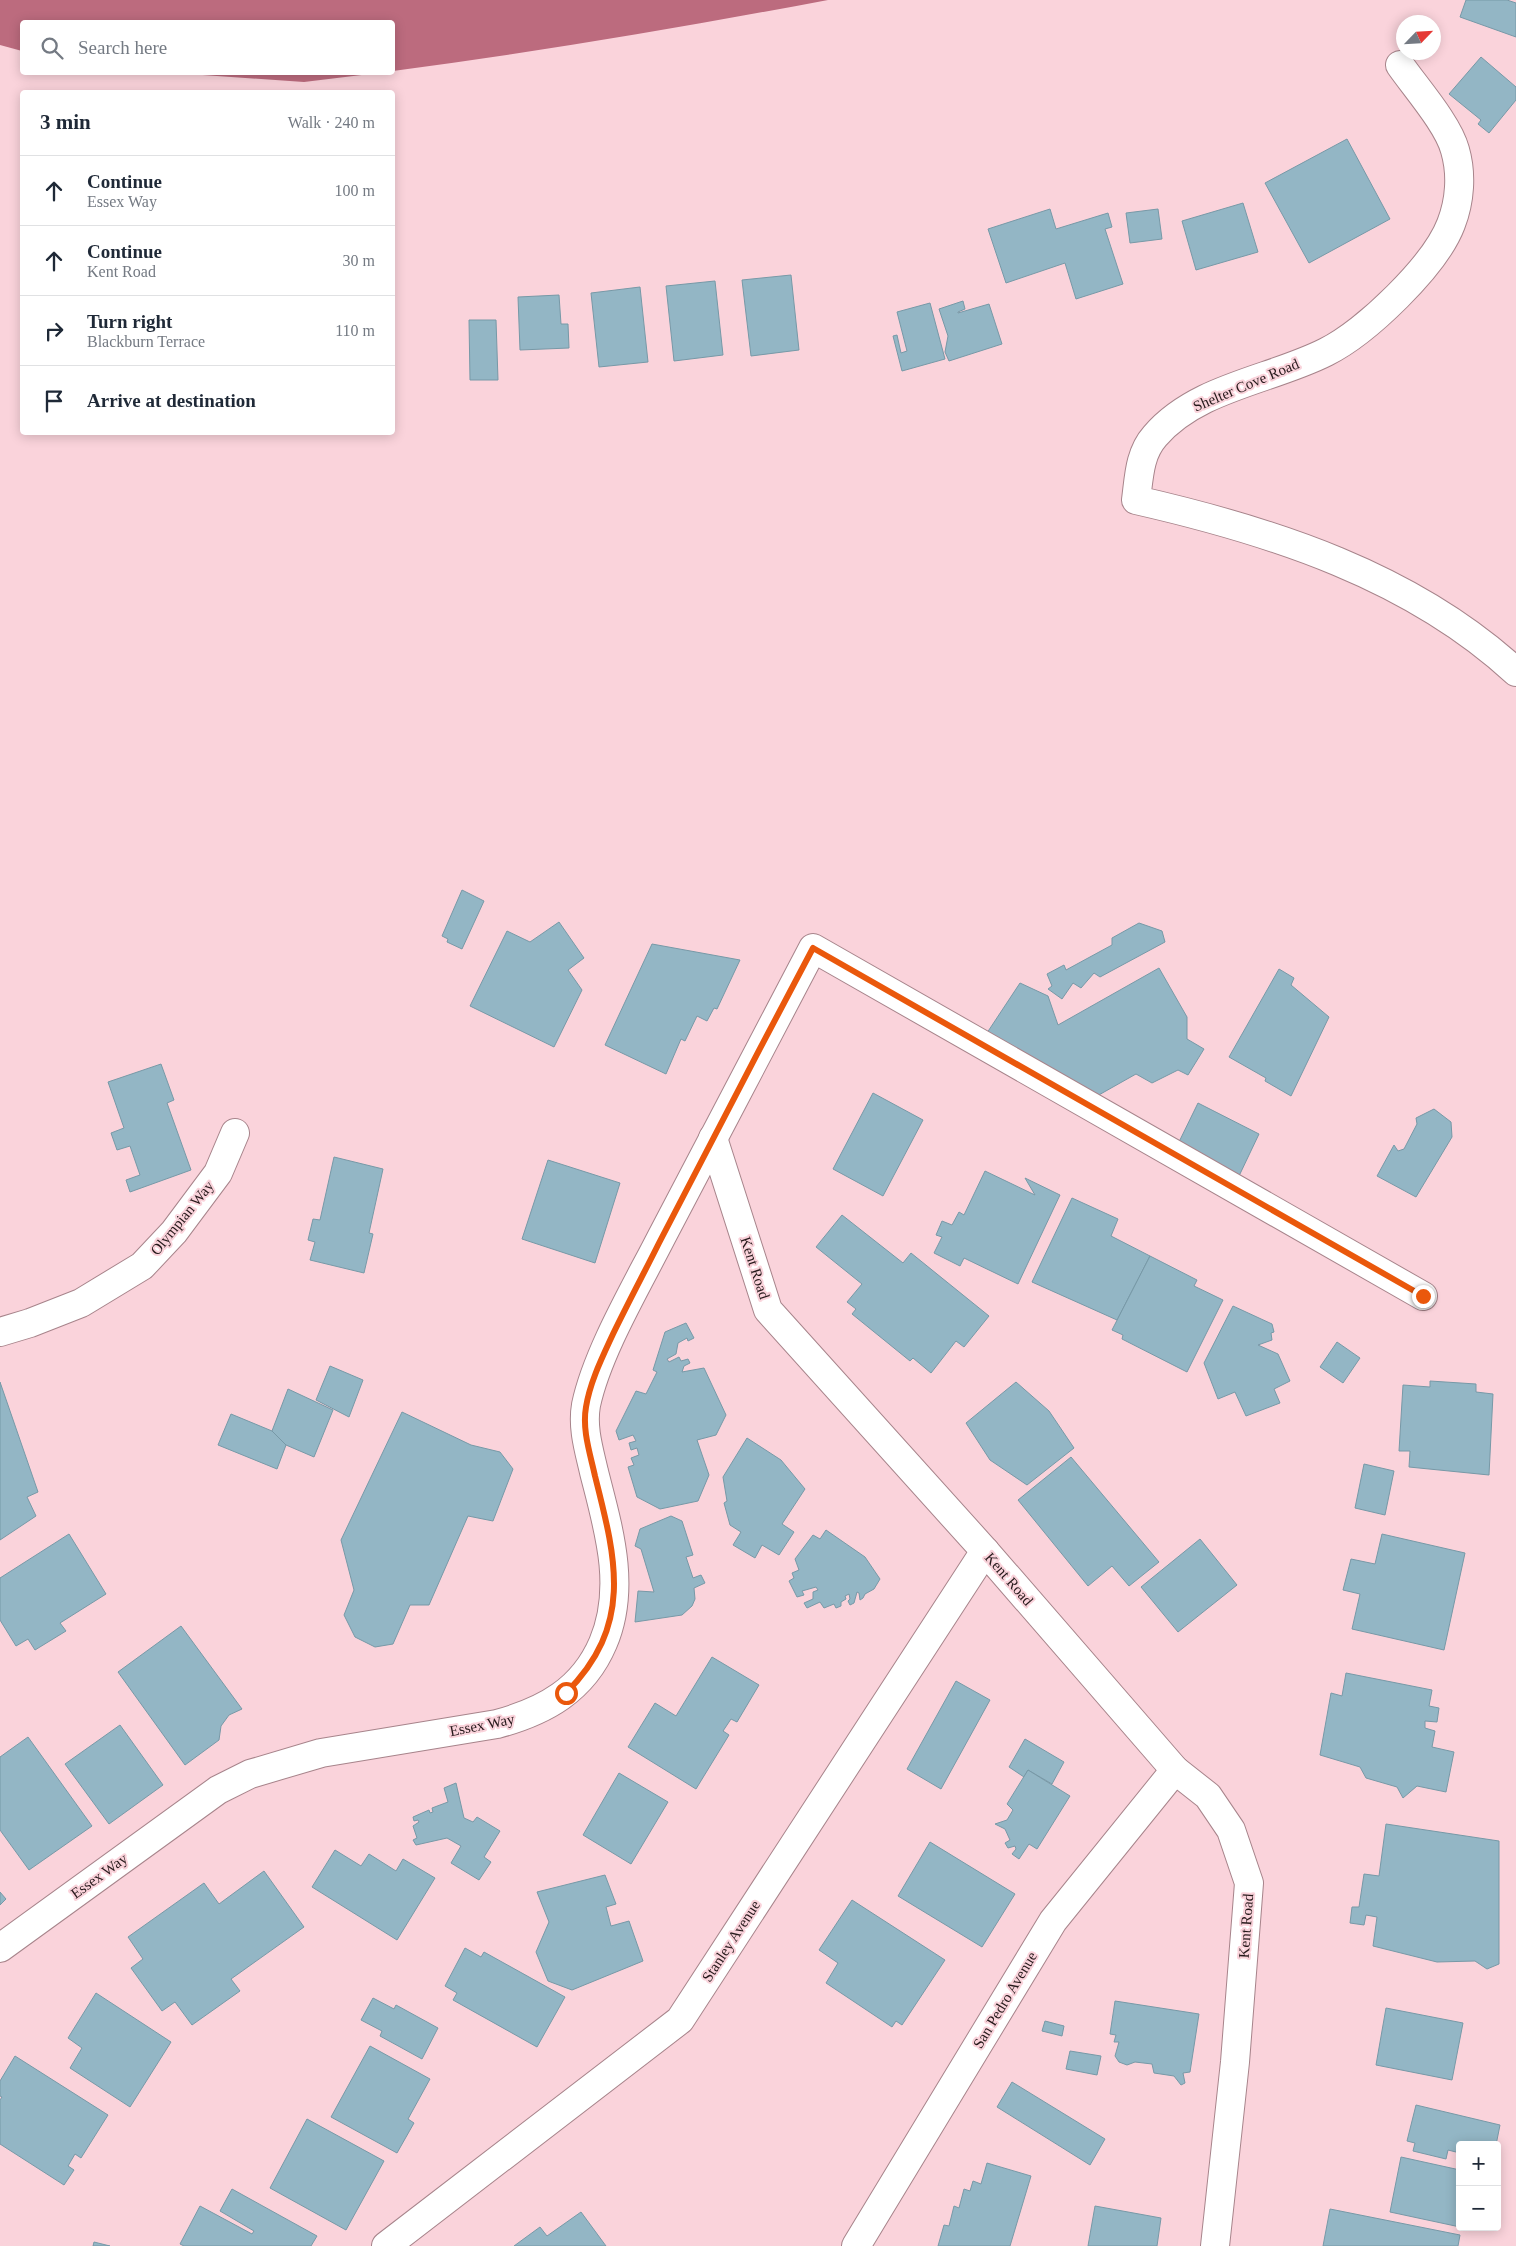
<!DOCTYPE html>
<meta charset="utf-8">
<style>
:root{--surface:#fff;--page:#f2f2f3;--text:#1f2937;--muted:#747a83;--line:#e0e1e3}
body{margin:0;font-family:Georgia,serif;background:var(--page);color:var(--text)}
.controls{position:absolute;right:15px;bottom:15px;display:grid;overflow:hidden;border-radius:5px;box-shadow:0 2px 12px #0003}
.controls button{width:45px;height:45px;display:grid;place-items:center;padding:0;border:0;border-bottom:1px solid var(--line);background:var(--surface);color:var(--text);font:25px sans-serif}
.compass{position:absolute;left:1396px;top:15px;width:45px;height:45px;border-radius:50%;background:var(--surface);box-shadow:0 2px 12px #0003;rotate:65deg}
.stop{position:absolute;width:15px;height:15px;margin:-11px;border:4px solid #ea580c;border-radius:50%;background:#fff}
.stop.end{background:#ea580c;border-color:#fff;box-shadow:0 1px 5px #0008}
.list{margin:0;padding:0;list-style:none}
h2{display:flex;justify-content:space-between;align-items:center;height:65px;margin:0;padding:0 20px;font-size:21px}
h2 small{font-size:16px;font-weight:400;color:var(--muted)}
.list li{display:grid;grid-template-columns:32px 1fr auto;gap:15px;align-items:center;box-sizing:border-box;height:70px;padding:0 20px;border-top:1px solid var(--line)}
.list b{display:block;font-size:19px;white-space:nowrap}
.list p{margin:0;font-size:16px;white-space:nowrap;color:var(--muted)}
.list em{font-size:16px;font-style:normal;color:var(--muted)}
.icon{flex:none;width:28px;height:28px;fill:none;stroke:currentColor;stroke-width:2;stroke-linecap:round;stroke-linejoin:round}
.map{position:relative;flex:none;width:1516px;height:2246px;overflow:hidden}
.search{position:absolute;background:var(--surface);box-shadow:0 2px 12px #0003;left:20px;top:20px;width:375px;height:55px;display:flex;align-items:center;gap:12px;box-sizing:border-box;padding:0 18px;border-radius:5px;color:var(--muted);font-size:19px}
.panel{position:absolute;background:var(--surface);box-shadow:0 2px 12px #0003;left:20px;top:90px;width:375px;height:345px;border-radius:5px}
.map>svg:first-child{display:block}
</style>
<div class="map">
<svg width="1516" height="2246" viewBox="0 0 1516 2246">
<rect width="100%" height="100%" fill="#fad3db"/>
<!-- water -->
<g fill="#bc6b7e">
<path d="M0,0H828C684,27 539,52 393,71L392,22H22V51L0,45Z"/>
<path d="M174,73H378L304,82Z"/>
</g>
<!-- building -->
<g fill="#93b6c5" stroke="#7799a7">
<path d="M1466,0H1507L1516,3V37L1460,17Z"/>
<path d="M1481,57L1516,87V100L1489,133L1478,124L1481,120L1449,94Z"/>
<path d="M1347,139L1390,219L1309,263L1265,183Z"/>
<path d="M1243,203L1258,252L1196,270L1182,221Z"/>
<path d="M1050,209L1056,229L1108,213L1112,227L1105,229L1123,284L1076,299L1065,263L1006,283L988,229Z"/>
<path d="M1158,209L1162,239L1130,243L1126,213Z"/>
<path d="M791,275L799,350L751,356L742,280Z"/>
<path d="M715,281L723,355L674,361L666,286Z"/>
<path d="M640,287L648,362L599,367L591,293Z"/>
<path d="M559,295L561,324H568L569,348L520,350L518,297Z"/>
<path d="M963,301L965,309L958,312V313L989,304L1002,344L949,361L945,352L948,336L939,309Z"/>
<path d="M930,303L945,359L902,371L893,336L897,335L901,353L907,351L897,312Z"/>
<path d="M469,320H496L498,380H470Z"/>
<path d="M462,890L484,901L462,949L447,942L448,939L442,936Z"/>
<path d="M559,922L584,958L568,970L582,990L554,1047L470,1006L507,931L530,942Z"/>
<path d="M1139,923L1162,931L1165,942L1100,977L1094,973L1081,988L1073,983L1062,999L1048,989L1052,986L1047,974L1064,965L1066,970L1112,945V938Z"/>
<path d="M652,944L740,960L717,1009L714,1008L707,1021L697,1016L685,1041L681,1039L666,1074L605,1045Z"/>
<path d="M1159,968L1187,1017V1039L1204,1049L1188,1075L1178,1070L1152,1083L1136,1074L1097,1096L1094,1092L1083,1101L977,1048L1020,983L1048,996L1058,1025Z"/>
<path d="M1279,969L1294,978L1291,985L1329,1017L1291,1096L1265,1081L1266,1078L1229,1057Z"/>
<path d="M161,1064L174,1100L167,1103L191,1170L130,1192L126,1180L140,1175L130,1146L117,1150L111,1133L124,1128L108,1082Z"/>
<path d="M873,1093L923,1120L883,1196L833,1169Z"/>
<path d="M1198,1103L1259,1134L1239,1176L1177,1146Z"/>
<path d="M1434,1109L1451,1122L1452,1137L1416,1197L1377,1176L1394,1145L1398,1151L1404,1149L1417,1124L1416,1118Z"/>
<path d="M334,1157L383,1169L369,1233L373,1234L364,1273L310,1260L315,1242L308,1240L313,1219L320,1220Z"/>
<path d="M548,1160L620,1183L595,1263L522,1239Z"/>
<path d="M985,1171L1035,1195L1025,1178L1060,1195L1018,1284L964,1258L960,1266L934,1253L942,1237L936,1235L942,1221L952,1225L959,1212L964,1215Z"/>
<path d="M1072,1198L1118,1219L1111,1236L1150,1256L1117,1320L1032,1282Z"/>
<path d="M842,1215L903,1263L911,1253L989,1316L964,1347L956,1341L931,1373L913,1358L910,1361L852,1314L856,1309L847,1302L862,1284L816,1247Z"/>
<path d="M1150,1256L1197,1280L1194,1286L1223,1300L1187,1372L1122,1339L1123,1335L1112,1330Z"/>
<path d="M1233,1306L1272,1324L1274,1332L1271,1333L1272,1340L1258,1345L1278,1354L1290,1381L1274,1389L1280,1403L1246,1416L1235,1392L1218,1399L1204,1363Z"/>
<path d="M686,1323L694,1338L688,1341L687,1338L678,1343L676,1354L667,1359L669,1362L679,1357L681,1361L688,1359L690,1363L684,1366L682,1372L704,1368L726,1415L716,1435L697,1440L709,1475L698,1501L660,1509L637,1497L628,1467L634,1465L631,1458L639,1455L637,1448L631,1450L629,1443L636,1441L633,1435L619,1440L616,1431L636,1391L646,1394L657,1372L653,1370L665,1332Z"/>
<path d="M1337,1342L1360,1358L1343,1383L1320,1367Z"/>
<path d="M330,1366L363,1380L349,1417L316,1400Z"/>
<path d="M1430,1381L1476,1384V1392L1493,1394L1489,1475L1409,1467L1410,1451H1399L1403,1385L1430,1387Z"/>
<path d="M0,1382L38,1492L27,1497L36,1516L0,1540Z"/>
<path d="M1016,1382L1049,1411L1074,1448L1027,1485L990,1460L966,1423Z"/>
<path d="M288,1389L333,1410L314,1457L286,1445L272,1431Z"/>
<path d="M402,1412L471,1445L500,1452L513,1469L493,1521L468,1516L429,1605H410L393,1644L375,1647L355,1637L344,1615L354,1590L341,1540Z"/>
<path d="M231,1414L272,1431L286,1445L277,1469L218,1445Z"/>
<path d="M747,1438L781,1460L805,1489L782,1524L794,1532L779,1555L762,1545L755,1558L733,1545L741,1532L730,1525L724,1503L727,1501L723,1477Z"/>
<path d="M1071,1457L1159,1562L1129,1586L1112,1566L1088,1586L1018,1500Z"/>
<path d="M1364,1464L1394,1471L1385,1515L1355,1508Z"/>
<path d="M671,1516L682,1521L693,1555L686,1557L693,1578L701,1575L705,1583L694,1588L695,1599L692,1606L682,1615L635,1622L638,1591L654,1592L641,1549L635,1546L640,1529Z"/>
<path d="M826,1530L865,1557L880,1579L874,1589L865,1594L863,1598L860,1600L859,1593L857,1592L854,1603L850,1605L848,1601L850,1599L849,1594L845,1596L846,1599L841,1602V1606L836,1608L834,1604L824,1608L820,1602L807,1608L804,1603L813,1599V1592L818,1590L816,1587L802,1591L804,1595L797,1597L789,1581L794,1578L792,1573L799,1570L795,1559L813,1535L820,1539Z"/>
<path d="M69,1534L106,1594L60,1623L66,1631L35,1650L28,1639L16,1646L0,1620V1578Z"/>
<path d="M1382,1534L1465,1553L1444,1650L1352,1629L1360,1594L1343,1590L1351,1559L1375,1564Z"/>
<path d="M1200,1539L1237,1585L1178,1632L1141,1587Z"/>
<path d="M181,1626L242,1709L229,1715L221,1726L219,1740L185,1765L118,1672Z"/>
<path d="M712,1657L759,1685L737,1722L731,1719L723,1731L729,1735L696,1789L628,1747L655,1703L676,1716Z"/>
<path d="M1346,1673L1432,1690L1429,1706L1439,1708L1437,1722L1425,1721V1728L1435,1731L1432,1747L1454,1752L1446,1792L1417,1786L1403,1798L1397,1787L1366,1778L1360,1767L1320,1755L1331,1693L1342,1696Z"/>
<path d="M956,1681L990,1700L941,1789L907,1769Z"/>
<path d="M120,1725L163,1785L109,1824L65,1764Z"/>
<path d="M28,1737L92,1826L29,1870L0,1830V1757Z"/>
<path d="M1025,1739L1064,1762L1052,1784L1028,1770L1024,1777L1009,1767Z"/>
<path d="M1028,1770L1070,1796L1037,1849L1029,1844L1019,1859L1012,1854L1016,1849L1015,1846L1008,1848L1005,1843L1010,1840L1005,1829L995,1824L1007,1820L1013,1810L1007,1804Z"/>
<path d="M619,1773L668,1802L631,1864L583,1835Z"/>
<path d="M456,1783L464,1818L473,1822L477,1817L500,1831L484,1857L491,1862L479,1880L451,1863L461,1846L447,1838L416,1845L413,1840L417,1838L413,1826L419,1822L418,1820L414,1821L413,1817L429,1810L430,1813L433,1812L432,1808L448,1802L444,1788Z"/>
<path d="M1386,1824L1499,1841V1964L1487,1969L1475,1961L1437,1962L1373,1946L1377,1917L1366,1915L1364,1925L1350,1923L1352,1907H1359L1364,1874L1379,1876Z"/>
<path d="M930,1842L1015,1894L982,1947L898,1896Z"/>
<path d="M335,1850L361,1866L369,1854L396,1871L403,1859L435,1878L397,1940L312,1887Z"/>
<path d="M264,1871L304,1927L231,1979L240,1991L192,2025L175,2002L162,2011L131,1968L143,1959L128,1937L204,1883L219,1904Z"/>
<path d="M605,1875L616,1904L606,1907L611,1926L629,1921L643,1961L572,1990L548,1981L536,1952L549,1922L537,1892Z"/>
<path d="M0,1892L6,1899L0,1905Z"/>
<path d="M852,1900L945,1960L902,2025L896,2021L892,2027L826,1983L838,1963L819,1950Z"/>
<path d="M465,1948L481,1957L484,1952L565,1997L537,2047L453,2000L457,1993L445,1986Z"/>
<path d="M96,1993L171,2042L130,2107L70,2068L82,2048L68,2038Z"/>
<path d="M373,1998L394,2009L396,2005L438,2028L422,2059L380,2036L382,2031L361,2020Z"/>
<path d="M1115,2001L1199,2014L1190,2072L1183,2073L1185,2083L1181,2085L1174,2076L1154,2073L1152,2064L1135,2062L1127,2065L1119,2062L1115,2056L1119,2042H1114L1116,2035L1110,2034Z"/>
<path d="M1386,2008L1463,2023L1452,2080L1376,2065Z"/>
<path d="M1045,2021L1064,2026L1062,2036L1042,2031Z"/>
<path d="M370,2046L430,2079L408,2119L414,2123L397,2153L331,2117Z"/>
<path d="M1070,2051L1101,2056L1097,2075L1066,2069Z"/>
<path d="M15,2056L108,2115L81,2158L75,2154L68,2166L74,2170L64,2185L0,2144V2100L2,2097L0,2096V2081Z"/>
<path d="M1012,2082L1105,2139L1090,2165L997,2107Z"/>
<path d="M1416,2105L1500,2125L1496,2145H1460V2153L1448,2150L1446,2159L1413,2151L1415,2143L1407,2141Z"/>
<path d="M307,2119L384,2161L346,2230L270,2188Z"/>
<path d="M1401,2157L1460,2170V2227L1390,2212Z"/>
<path d="M987,2163L1031,2176L1010,2246H938L944,2225L949,2226L954,2206L959,2208L964,2189L970,2191L973,2181L981,2184Z"/>
<path d="M232,2189L317,2236L311,2246H184L180,2244L200,2206L252,2234L254,2231L220,2211Z"/>
<path d="M1095,2206L1161,2218L1157,2246H1088Z"/>
<path d="M1330,2209L1460,2235L1458,2246H1323Z"/>
<path d="M581,2212L606,2246H514L540,2227L547,2236Z"/>
<path d="M1460,2227H1476L1475,2230Z"/>
<path d="M94,2242L110,2246H93Z"/>
</g>
<g fill="none" stroke-linecap="round" stroke-linejoin="round">
<defs>
<g id="minor">
<path d="M1400,65C1416,88 1448,124 1455,150C1462,174 1460,201 1451,224C1435,266 1366,332 1326,352C1271,380 1197,387 1155,436C1139,454 1139,478 1136,500C1272,531 1412,576 1516,672"/>
<path d="M713,1138L768,1310L985,1551L1175,1770L1208,1796L1231,1830L1249,1883L1235,2062L1215,2246"/>
<path d="M0,1332L30,1323L81,1303L142,1266L174,1232L218,1173L235,1133"/>
<path d="M0,1948L218,1790L250,1774L321,1753L497,1724C545,1711 583,1690 603,1643C627,1587 608,1527 594,1472C589,1450 582,1428 586,1405C597,1353 636,1287 661,1238C712,1141 762,1045 813,948L1423,1296"/>
<path d="M386,2246L680,2020L985,1551"/>
<path d="M856,2246L1053,1921L1175,1770"/>
</g>
</defs>
<!-- minor casing -->
<use href="#minor" stroke="#a7848b" stroke-width="30"/>
<!-- minor -->
<use href="#minor" stroke="#fff" stroke-width="28"/>
</g>
<g fill="none" stroke-linecap="round" stroke-linejoin="round">
<!-- route -->
<path stroke="#ea580c" stroke-width="6" d="M566,1693C634,1625 616,1559 595,1476C590,1453 582,1430 586,1407C590,1382 602,1358 613,1334C628,1303 644,1273 659,1243C710,1144 761,1046 813,948L1423,1296"/>
</g>
<g text-anchor="middle" dominant-baseline="central" stroke-width="4" stroke-linejoin="round" paint-order="stroke">
<!-- street labels -->
<g font-size="15" fill="#26191b" stroke="#fad3db">
<text transform="translate(1246 385) rotate(-23)">Shelter Cove Road</text>
<text transform="translate(182 1218) rotate(-51)">Olympian Way</text>
<text transform="translate(755 1268) rotate(72)">Kent Road</text>
<text transform="translate(1009 1579) rotate(49)">Kent Road</text>
<text transform="translate(482 1725) rotate(-11)">Essex Way</text>
<text transform="translate(99 1876) rotate(-36)">Essex Way</text>
<text transform="translate(1246 1926) rotate(-86)">Kent Road</text>
<text transform="translate(731 1941) rotate(-57)">Stanley Avenue</text>
<text transform="translate(1005 2000) rotate(-59)">San Pedro Avenue</text>
</g>
</g>
</svg>
<div class="controls">
<button>+</button>
<button>−</button>
</div>
<svg class="compass" viewBox="-18 -18 36 36"><path d="M0-13l5 13h-10z" fill="#e53935"/><path d="M0 13l5-13h-10z" fill="#747a83"/></svg>
<div class="stop" style="left:566px;top:1693px"></div>
<div class="stop end" style="left:1423px;top:1296px"></div>
<div class="search"><svg class="icon" aria-label="search" viewBox="0 0 24 24"><circle cx="10" cy="10" r="6"/><path d="M15 15l6 6"/></svg>Search here</div>
<section class="panel">
<h2>3 min<small>Walk · 240 m</small></h2>
<ul class="list">
<li><svg class="icon" aria-label="ahead" viewBox="0 0 24 24"><path d="M12 20V5M6 11l6-6 6 6"/></svg><div><b>Continue</b><p>Essex Way</p></div><em>100 m</em></li>
<li><svg class="icon" aria-label="ahead" viewBox="0 0 24 24"><path d="M12 20V5M6 11l6-6 6 6"/></svg><div><b>Continue</b><p>Kent Road</p></div><em>30 m</em></li>
<li><svg class="icon" aria-label="right" viewBox="0 0 24 24"><path d="M7 20v-9h11M14 6l5 5-5 5"/></svg><div><b>Turn right</b><p>Blackburn Terrace</p></div><em>110 m</em></li>
<li><svg class="icon" aria-label="arrive" viewBox="0 0 24 24"><path d="M6 21V4h12l-3 4 3 4H6"/></svg><div><b>Arrive at destination</b></div></li>
</ul>
</section>
</div>
